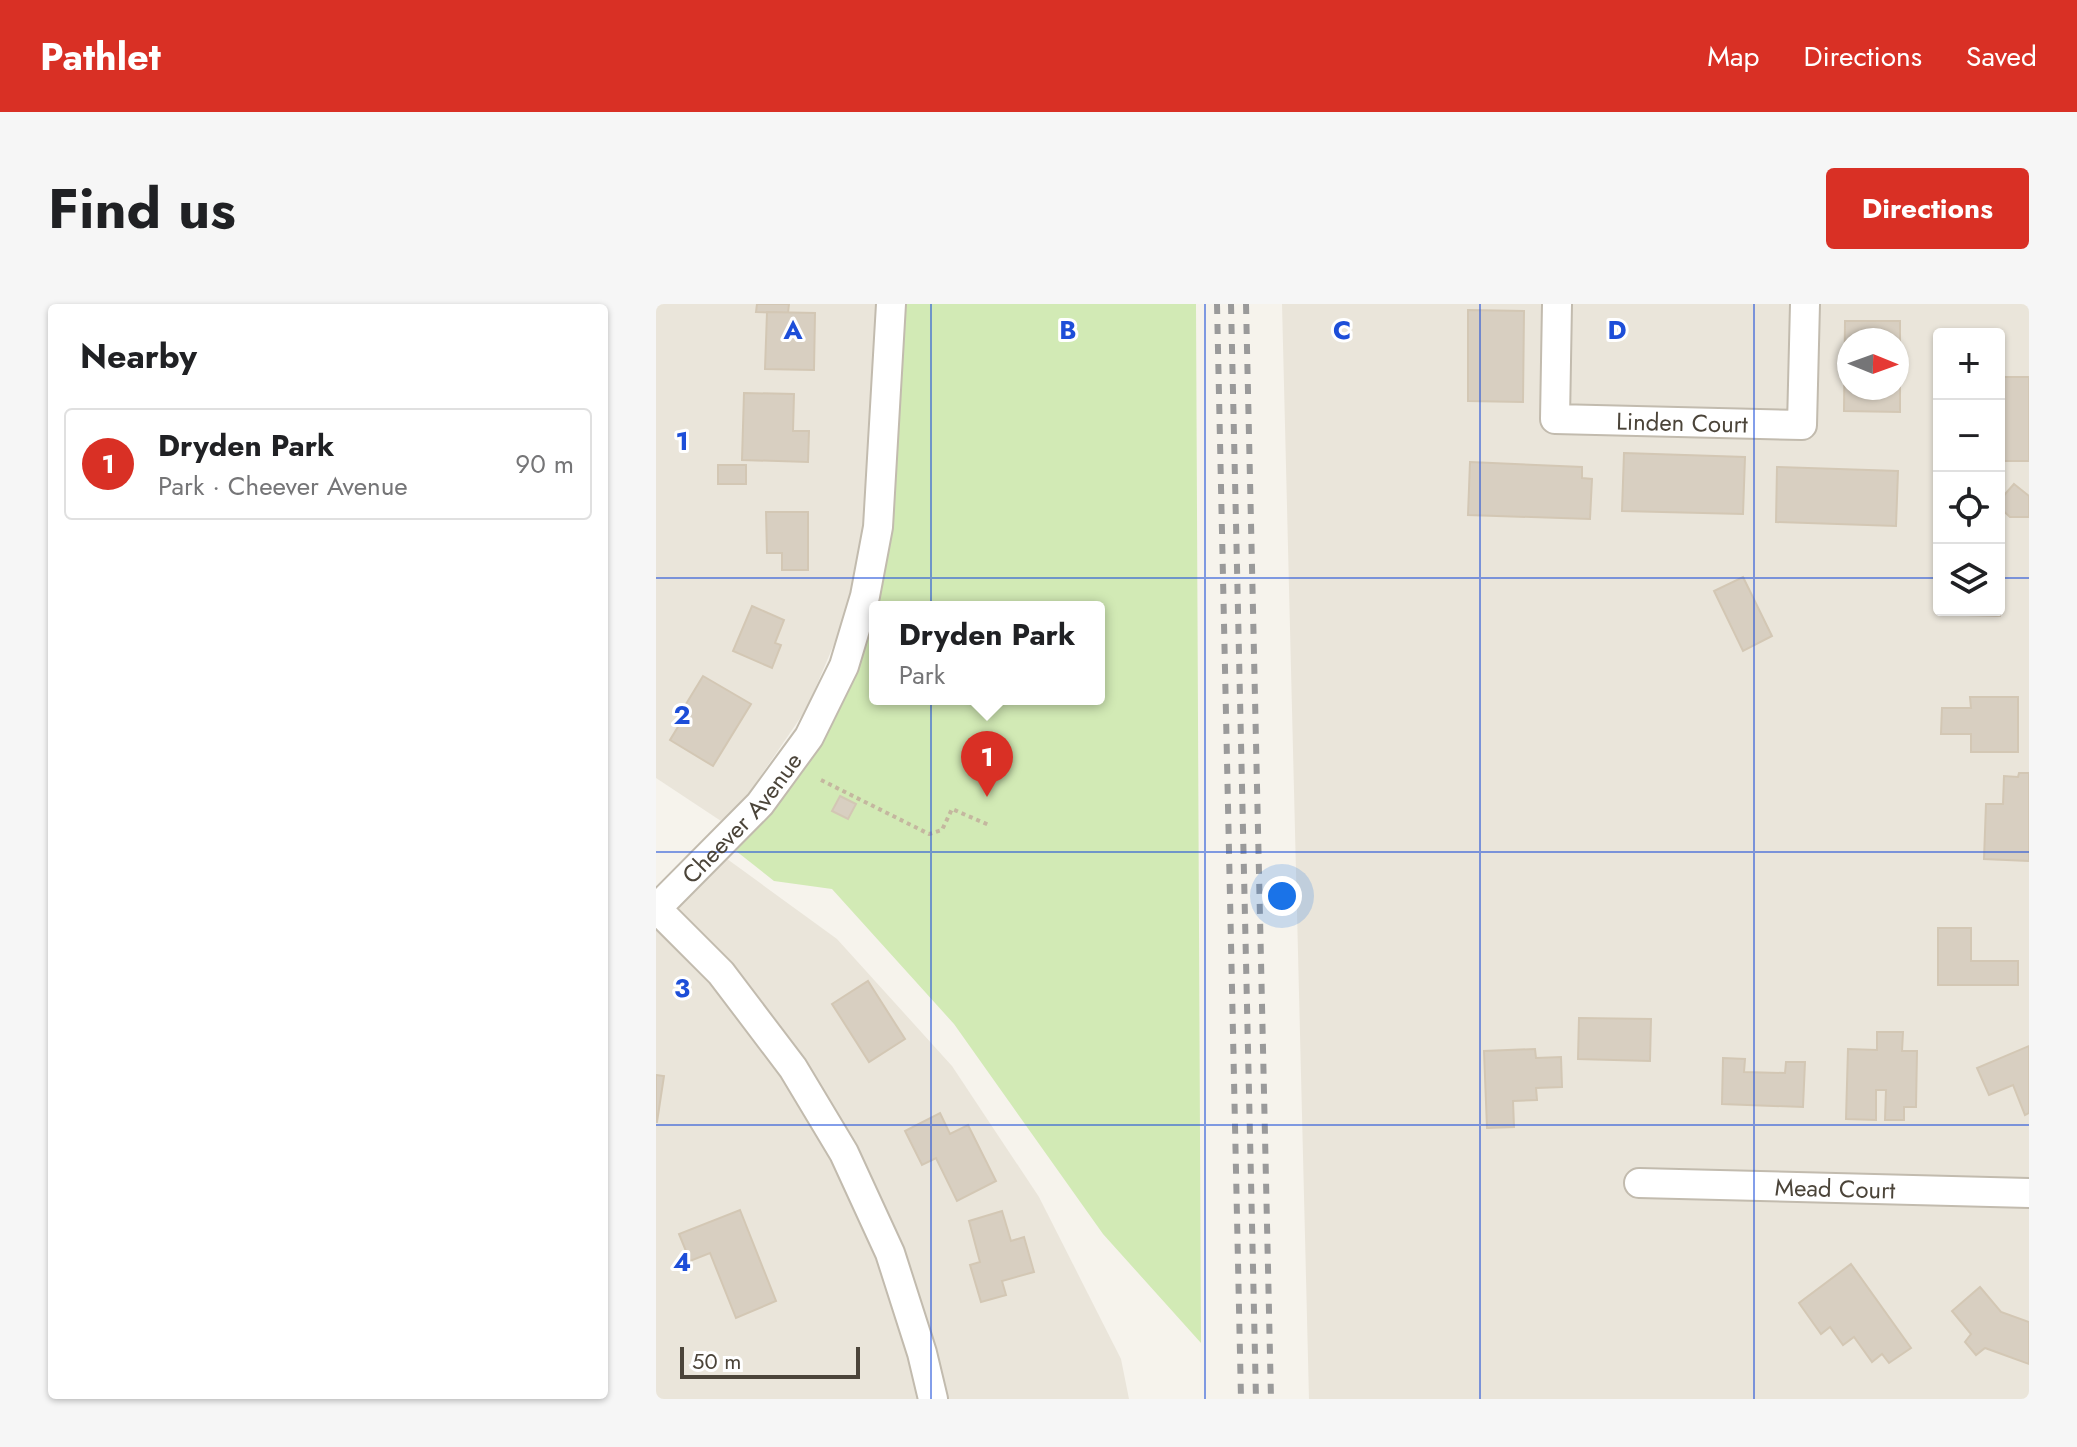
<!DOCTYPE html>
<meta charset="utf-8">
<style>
:root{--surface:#fff;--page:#f6f6f6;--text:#202124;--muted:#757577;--line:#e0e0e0;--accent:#d93025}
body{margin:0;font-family:Jost,sans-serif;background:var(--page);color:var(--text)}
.controls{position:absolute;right:24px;top:24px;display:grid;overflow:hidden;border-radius:8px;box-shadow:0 2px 6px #0004}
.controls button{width:72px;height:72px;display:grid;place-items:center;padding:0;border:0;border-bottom:2px solid var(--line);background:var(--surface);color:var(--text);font:40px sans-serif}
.compass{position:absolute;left:1181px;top:24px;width:72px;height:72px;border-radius:50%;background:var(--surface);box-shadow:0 2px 6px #0004;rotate:91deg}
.scale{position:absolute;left:24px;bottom:20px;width:180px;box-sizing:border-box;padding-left:8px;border:4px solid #4b4439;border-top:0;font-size:22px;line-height:28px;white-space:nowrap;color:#4b4439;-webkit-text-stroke:6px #fff;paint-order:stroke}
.you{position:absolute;left:626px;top:592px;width:28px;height:28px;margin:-20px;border:6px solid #fff;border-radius:50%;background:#1a73e8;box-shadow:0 0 0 12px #1a73e833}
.badge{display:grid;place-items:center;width:52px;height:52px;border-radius:50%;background:var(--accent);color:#fff;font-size:26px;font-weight:700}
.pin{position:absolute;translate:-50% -66px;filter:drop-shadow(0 2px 4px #0008)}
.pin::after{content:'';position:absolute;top:42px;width:28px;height:24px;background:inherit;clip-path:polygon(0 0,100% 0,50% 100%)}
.popup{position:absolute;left:213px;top:297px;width:236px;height:104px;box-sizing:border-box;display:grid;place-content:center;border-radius:8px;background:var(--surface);filter:drop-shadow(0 2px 6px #0005);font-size:26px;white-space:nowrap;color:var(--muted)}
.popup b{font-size:30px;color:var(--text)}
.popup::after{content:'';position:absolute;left:50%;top:100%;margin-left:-16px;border:16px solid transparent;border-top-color:var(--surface)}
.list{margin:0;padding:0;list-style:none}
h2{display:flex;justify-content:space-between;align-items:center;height:104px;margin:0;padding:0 32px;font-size:34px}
h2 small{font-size:26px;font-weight:400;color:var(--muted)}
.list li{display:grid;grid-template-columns:52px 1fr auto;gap:24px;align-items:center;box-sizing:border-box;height:112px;margin:0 16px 16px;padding:0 16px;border:2px solid var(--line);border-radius:8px}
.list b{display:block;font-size:30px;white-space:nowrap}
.list p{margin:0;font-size:26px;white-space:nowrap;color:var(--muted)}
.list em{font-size:26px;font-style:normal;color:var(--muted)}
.icon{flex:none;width:44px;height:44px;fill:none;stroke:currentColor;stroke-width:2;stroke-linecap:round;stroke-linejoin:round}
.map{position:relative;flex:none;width:1373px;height:1095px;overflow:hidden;border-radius:8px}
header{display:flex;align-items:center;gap:48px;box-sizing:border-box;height:112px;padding:0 40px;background:var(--accent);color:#fff}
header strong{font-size:38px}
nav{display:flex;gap:44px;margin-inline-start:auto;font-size:28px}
.intro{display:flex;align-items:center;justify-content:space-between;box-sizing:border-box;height:192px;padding:0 48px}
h1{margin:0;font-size:56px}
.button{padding:20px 36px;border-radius:8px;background:var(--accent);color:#fff;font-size:28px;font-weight:700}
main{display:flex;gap:48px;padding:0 48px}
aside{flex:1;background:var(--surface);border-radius:8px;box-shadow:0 2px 6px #0004}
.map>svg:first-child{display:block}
</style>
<header>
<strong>Pathlet</strong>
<nav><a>Map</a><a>Directions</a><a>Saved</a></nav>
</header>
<div class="intro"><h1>Find us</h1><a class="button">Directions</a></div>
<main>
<aside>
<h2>Nearby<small></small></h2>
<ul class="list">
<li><span class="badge">1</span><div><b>Dryden Park</b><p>Park · Cheever Avenue</p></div><em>90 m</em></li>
</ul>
</aside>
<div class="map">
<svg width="1373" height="1095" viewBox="0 0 1373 1095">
<rect width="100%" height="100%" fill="#f6f3ec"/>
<!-- residential -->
<g fill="#eae5da" fill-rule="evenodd">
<path d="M0,0H223L210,218L189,314L151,404L89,495L65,517L0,474Z"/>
<path d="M626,0H1373V1095H653ZM1283,30H1343V306H1283ZM1193,36H1241V84H1193Z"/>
<path d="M67,552L181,635L296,762L383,893L465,1055L473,1095H0V616Z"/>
</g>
<!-- green -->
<path fill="#d2eab5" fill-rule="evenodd" d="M244,0H540L545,1039L447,930L298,720L176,585L118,577L75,543L164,442L206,339ZM219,303H443V395H219Z"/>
<!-- building -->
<g fill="#d8cfc1" stroke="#d3c7b4" stroke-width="2" fill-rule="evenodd">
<path d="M101,0H133L132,9L100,8Z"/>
<path d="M812,6L868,7L867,98L812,97Z"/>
<path d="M111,8L159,9L158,66L109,65Z"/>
<path d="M1189,17H1244V108L1188,107ZM1193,36H1241V84H1193Z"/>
<rect x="1343" y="73" width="30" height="84"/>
<path d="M88,89L138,90L137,127H153L152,158L86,156Z"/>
<path d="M968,149L1089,153L1087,210L966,207Z"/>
<path d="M814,158L926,163V174L936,175L934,215L812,211Z"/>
<rect x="62" y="161" width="28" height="19"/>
<path d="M1121,163L1242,167L1240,222L1120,218Z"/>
<path d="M1358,180L1373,192V213H1354L1343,203V197Z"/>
<path d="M110,208H152V266H126V249H111Z"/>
<path d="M1087,273L1116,332L1087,347L1058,287Z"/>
<path d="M1343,287H1345L1344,312L1310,311V306H1343Z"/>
<path d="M96,302L128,316L119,339L125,341L116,364L77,347Z"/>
<path d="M47,372L95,400L57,462L14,436L31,408L27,405Z"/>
<path d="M1314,393H1362V448H1315V430H1285L1286,404H1315Z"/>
<path d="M1363,469H1373V557L1328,555L1330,500H1347L1348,472L1362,473Z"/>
<path d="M184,492L200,500L192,515L176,507Z"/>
<path d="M1282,624H1315V657H1362V681H1282Z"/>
<path d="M212,677L249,735L213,758L176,700Z"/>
<path d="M923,714L995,715L994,757L922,755Z"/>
<path d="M1221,728H1247L1246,747H1261L1260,803H1248V816H1229L1230,786H1220V816L1190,815L1192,745L1221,746Z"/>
<path d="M1373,742V809L1369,811L1357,781L1333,791L1321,764Z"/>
<path d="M879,745L880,754L905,753L906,783L880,784L881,796L857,797L858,823L831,824L828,747Z"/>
<path d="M1067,754L1089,755L1088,768L1129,769L1130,758H1149L1147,803L1066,800Z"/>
<path d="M0,771L8,772L1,818H0Z"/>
<path d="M284,809L294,830L312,821L340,877L301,897L280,854L266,861L249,827Z"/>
<path d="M84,906L120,997L80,1014L54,949L34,957L23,930Z"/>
<path d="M346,907L355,937L368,933L378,968L346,977L350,991L325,998L314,961L324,958L313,917Z"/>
<path d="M1195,960L1255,1044L1233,1059L1226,1050L1216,1058L1198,1033L1187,1041L1174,1023L1165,1030L1143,999Z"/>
<path d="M1324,983L1345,1008L1373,1018V1060L1329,1044L1320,1051L1309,1038L1315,1030L1296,1007Z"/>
</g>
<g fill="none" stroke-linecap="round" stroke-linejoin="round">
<defs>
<g id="street">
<path id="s1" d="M901,0L899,115L1146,121L1149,0"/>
<path d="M0,604L65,669L137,764L188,849L234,949L266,1049L277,1095"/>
<path id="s2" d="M1,604L104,500L153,433L188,362L209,292L222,223L235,0"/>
<path id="s3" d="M983,879L1373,889"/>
</g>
</defs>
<!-- street casing -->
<use href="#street" stroke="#c2bbae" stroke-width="32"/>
<!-- path -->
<path stroke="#c4b79f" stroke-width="4" stroke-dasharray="4 4" stroke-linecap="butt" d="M165,476L273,530L286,526L296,505L333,521"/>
<!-- street -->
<use href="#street" stroke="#fff" stroke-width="28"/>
<!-- rail -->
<g stroke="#9a9a9a" stroke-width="6" stroke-dasharray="10 10" stroke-linecap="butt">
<path d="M561,0L585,1095"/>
<path d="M575,0L600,1095"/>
<path d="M590,0L615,1095"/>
</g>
</g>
<!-- grid -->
<path fill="none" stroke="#1d4ed8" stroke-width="2" stroke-opacity="0.55" d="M275,0V1095M549,0V1095M824,0V1095M1098,0V1095M0,274H1283M1343,274H1373M0,548H1373M0,821H1373"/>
<g text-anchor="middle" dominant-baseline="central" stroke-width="6" stroke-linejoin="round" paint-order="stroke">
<!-- street labels -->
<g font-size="24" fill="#4b4439" stroke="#fff">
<text stroke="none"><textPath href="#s1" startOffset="242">Linden Court</textPath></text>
<text stroke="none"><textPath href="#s2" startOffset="124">Cheever Avenue</textPath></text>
<text stroke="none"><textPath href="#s3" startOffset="196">Mead Court</textPath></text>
</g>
</g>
<g font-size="26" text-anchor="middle" font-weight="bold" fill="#1d4ed8" stroke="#fff" stroke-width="6" stroke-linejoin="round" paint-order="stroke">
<text x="137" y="35">A</text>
<text x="412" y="35">B</text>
<text x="686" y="35">C</text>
<text x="961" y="35">D</text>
<text x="26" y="146">1</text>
<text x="26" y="420">2</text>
<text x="26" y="693">3</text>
<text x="26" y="967">4</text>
</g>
</svg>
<div class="controls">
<button>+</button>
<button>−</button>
<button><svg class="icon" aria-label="locate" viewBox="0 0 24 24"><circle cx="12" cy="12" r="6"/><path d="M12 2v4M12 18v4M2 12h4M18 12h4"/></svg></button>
<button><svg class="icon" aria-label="layers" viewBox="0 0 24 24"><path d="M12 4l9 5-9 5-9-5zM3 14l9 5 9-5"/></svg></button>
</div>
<svg class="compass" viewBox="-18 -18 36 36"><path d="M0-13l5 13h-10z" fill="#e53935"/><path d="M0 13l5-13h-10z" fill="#757577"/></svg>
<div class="scale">50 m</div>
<div class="you"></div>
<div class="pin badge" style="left:331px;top:493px">1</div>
<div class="popup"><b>Dryden Park</b>Park</div>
</div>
</main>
